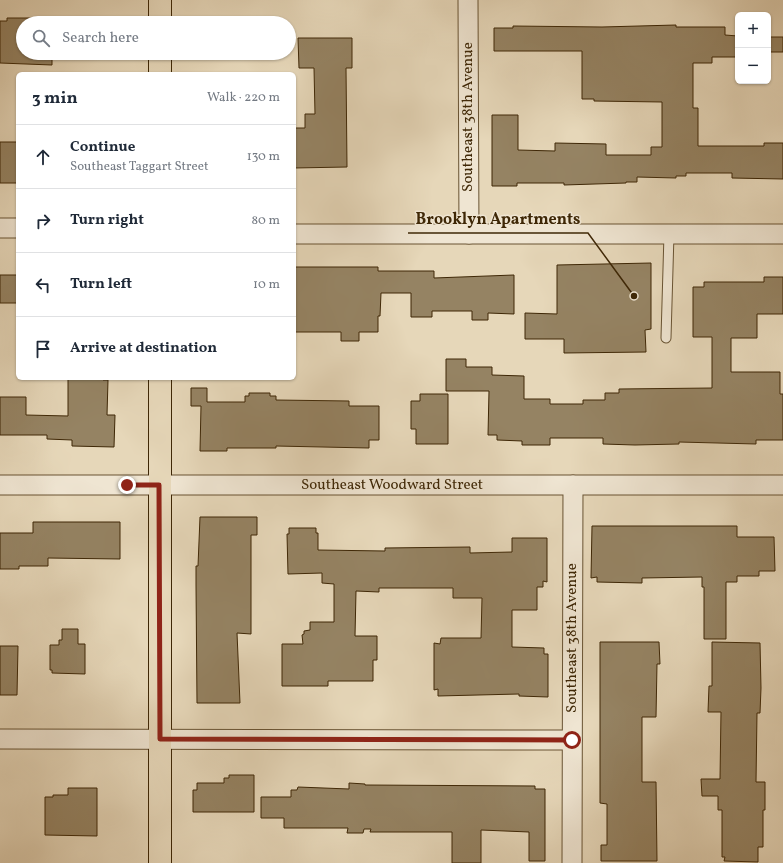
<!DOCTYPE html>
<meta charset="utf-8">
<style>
:root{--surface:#fff;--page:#f2f2f3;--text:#1f2937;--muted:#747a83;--line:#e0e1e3}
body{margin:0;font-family:Vollkorn,serif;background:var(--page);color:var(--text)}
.controls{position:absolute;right:12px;top:12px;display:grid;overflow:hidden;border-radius:6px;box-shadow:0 1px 3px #0004}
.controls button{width:36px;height:36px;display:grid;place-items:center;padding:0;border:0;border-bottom:1px solid var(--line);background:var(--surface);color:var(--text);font:20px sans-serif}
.stop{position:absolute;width:12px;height:12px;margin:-9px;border:3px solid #8f2418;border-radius:50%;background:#fff}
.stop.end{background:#8f2418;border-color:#fff;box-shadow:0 1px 4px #0008}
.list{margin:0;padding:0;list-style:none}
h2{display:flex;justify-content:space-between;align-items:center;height:52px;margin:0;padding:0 16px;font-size:17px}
h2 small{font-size:13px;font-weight:400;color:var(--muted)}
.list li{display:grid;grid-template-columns:26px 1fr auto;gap:12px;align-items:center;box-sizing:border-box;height:64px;padding:0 16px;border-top:1px solid var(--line)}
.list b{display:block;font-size:15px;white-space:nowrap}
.list p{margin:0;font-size:13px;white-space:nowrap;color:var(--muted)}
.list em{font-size:13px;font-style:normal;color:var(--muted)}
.icon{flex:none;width:22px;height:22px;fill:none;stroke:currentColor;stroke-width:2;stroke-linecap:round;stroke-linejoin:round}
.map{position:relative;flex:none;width:783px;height:863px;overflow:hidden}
.search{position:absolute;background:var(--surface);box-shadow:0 1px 3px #0004;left:16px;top:16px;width:280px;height:44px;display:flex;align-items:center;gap:10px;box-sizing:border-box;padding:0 14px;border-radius:22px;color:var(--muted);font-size:15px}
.panel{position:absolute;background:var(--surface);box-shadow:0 1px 3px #0004;left:16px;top:72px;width:280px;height:308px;border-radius:6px}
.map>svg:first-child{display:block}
</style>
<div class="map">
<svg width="783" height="863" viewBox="0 0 783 863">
<rect width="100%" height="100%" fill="#e6d7b9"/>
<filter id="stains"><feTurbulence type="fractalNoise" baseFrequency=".005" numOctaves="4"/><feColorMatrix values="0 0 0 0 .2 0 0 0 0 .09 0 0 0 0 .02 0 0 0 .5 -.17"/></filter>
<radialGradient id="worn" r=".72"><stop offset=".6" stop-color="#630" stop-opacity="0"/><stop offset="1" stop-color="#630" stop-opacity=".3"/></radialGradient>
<!-- building -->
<g fill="#958363" stroke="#3e2706">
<path d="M7,18H52V23H23V53H52V65L0,63V21H7Z"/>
<path d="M676,25V27H725V35L738,36V57H712V63H693V108H698V146H764V143H783V179L732,178V173H686V176H676V178L637,177V182H626V183L564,185V183H517V186H492V115H518V150L555,151V143L606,144V155H651V147H662V102L594,101V99H582V51H494V28H513V26L602,27Z"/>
<rect x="768" y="37" width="15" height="15"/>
<path d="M298,38H352V68H346L347,167L294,168V128H305V114H315L314,68H299Z"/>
<rect x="0" y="142" width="18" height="41"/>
<path d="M651,263V329L645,330L646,352L564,353V339H525V313L557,314V265Z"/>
<path d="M294,267H378V271H434V278L514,275V314L488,313V320H472V311H432V317H411V293H381L380,316H378V332H359V341H341V332H294Z"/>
<rect x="0" y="275" width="18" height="28"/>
<path d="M764,277H783V314H757V338H731V372H780V394H783V440H756V444L679,442V444L635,445L603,444V438H550V445H522V441L497,440V435H488L489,391H446V359H466V367H492V375L524,376V399H550V404H583V400H605V393H619V389L712,388V337H693V287H704V282H764Z"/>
<path d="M68,378H103V380H108L107,415H115L114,447L72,446V440L47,439V435H0V397H26V415L68,416Z"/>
<path d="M191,388H207V402H245V396H249V393H270V396H276V400L349,401V406H379V440H369V448L276,446V448H227V451H200L201,406H191Z"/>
<path d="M420,394H448V444H416V429H411V401H420Z"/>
<path d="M200,517H257V535H251V634L237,633L240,703H197L196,585V566H198Z"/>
<path d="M33,522H120V559L48,558V566H19V569H0V533H33Z"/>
<path d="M592,526H737V537H774L775,571H759V576H737V582H726V639H704V587H702V577L642,578V583L597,582V577L591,578Z"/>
<path d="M289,528H316V533H318V550L385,551V548L470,547V553L512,552V538H547V582L543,581V587H537V610H512V647L544,648V654H548V697L519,696V694L438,696V689L434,690V643L440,644L441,638H481L482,598H453V588H379V592L356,591L355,636H377V660H373V681H328V686H282V644H303L302,635L304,634V631L310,630V622H334V584L322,583V573L288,574L287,534H289Z"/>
<path d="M62,629H78V644H85V674L52,673V670H50V645H59V640H62Z"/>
<path d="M600,642H659L660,664H657L656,717H642V782H656L657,861H601V845H607V804L600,803Z"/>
<path d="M712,642L760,643L761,688L760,713H757L756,782H765V810H763V847H758V862L724,861L725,857H722V810H718V796H702L701,779H720L721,712H708L709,686H712Z"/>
<path d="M0,646H18L17,695H0Z"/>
<path d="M229,775H254V812H193V790H197V783H224V778H229Z"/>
<path d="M349,783L365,784V785L535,786V789H545V861H529V832L481,830V863H452V832H370L371,829H364L363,833H347L348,828H284V818H261V797H291V790H297L298,787L349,789Z"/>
<path d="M68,788H97V836L45,835V797H53V795H68Z"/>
</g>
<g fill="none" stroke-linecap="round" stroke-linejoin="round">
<defs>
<path id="service" d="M666,338L669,234"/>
<g id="minor">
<path d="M468,0L469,234"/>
<path d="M0,228H18"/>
<path d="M294,234H783"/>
<path d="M0,485H783"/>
<path d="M0,739L572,740"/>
<path d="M572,863L573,485"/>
</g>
<g id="primary">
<path d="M160,0V23"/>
<path d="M160,53V74"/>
<path d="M160,863V378"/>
</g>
</defs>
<!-- service casing -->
<use href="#service" stroke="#685333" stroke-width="11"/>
<!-- minor casing -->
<use href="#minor" stroke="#685333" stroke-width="21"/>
<!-- primary casing -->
<use href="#primary" stroke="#3e2706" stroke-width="24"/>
<!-- service -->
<use href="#service" stroke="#efe5d2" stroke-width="9"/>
<!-- minor -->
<use href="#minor" stroke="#efe5d2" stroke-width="19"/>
<!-- primary -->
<use href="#primary" stroke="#e6d7b9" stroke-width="22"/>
</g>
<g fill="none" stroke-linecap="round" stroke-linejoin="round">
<!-- route -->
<path stroke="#8f2418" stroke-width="5" d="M127,485H159L160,739L572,740"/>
</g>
<g text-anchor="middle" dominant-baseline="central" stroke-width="3" stroke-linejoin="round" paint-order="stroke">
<!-- street labels -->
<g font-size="15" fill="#3e2706" stroke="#efe5d2">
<text transform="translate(468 117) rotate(-90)">Southeast 38th Avenue</text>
<text x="392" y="485">Southeast Woodward Street</text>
<text transform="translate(572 638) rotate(-90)">Southeast 38th Avenue</text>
</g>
</g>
<!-- callouts -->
<path fill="none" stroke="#3e2706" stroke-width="1.5" d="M634 296L588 233H408"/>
<circle fill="#3e2706" stroke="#efe5d2" stroke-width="1.5" cx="634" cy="296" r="4"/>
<g font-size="16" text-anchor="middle" font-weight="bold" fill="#3e2706" stroke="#efe5d2" stroke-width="3" stroke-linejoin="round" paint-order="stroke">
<text x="498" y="224">Brooklyn Apartments</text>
</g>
<rect width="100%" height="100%" filter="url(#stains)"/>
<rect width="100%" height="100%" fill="url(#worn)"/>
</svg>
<div class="controls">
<button>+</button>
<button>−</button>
</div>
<div class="stop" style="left:572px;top:740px"></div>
<div class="stop end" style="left:127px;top:485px"></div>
<div class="search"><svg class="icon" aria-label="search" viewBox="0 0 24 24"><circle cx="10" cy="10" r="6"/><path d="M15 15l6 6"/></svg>Search here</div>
<section class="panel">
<h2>3 min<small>Walk · 220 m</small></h2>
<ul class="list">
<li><svg class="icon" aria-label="ahead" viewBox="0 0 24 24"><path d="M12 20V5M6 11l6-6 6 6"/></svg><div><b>Continue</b><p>Southeast Taggart Street</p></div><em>130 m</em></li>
<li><svg class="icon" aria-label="right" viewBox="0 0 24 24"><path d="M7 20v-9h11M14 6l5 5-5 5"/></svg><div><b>Turn right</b></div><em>80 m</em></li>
<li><svg class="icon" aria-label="left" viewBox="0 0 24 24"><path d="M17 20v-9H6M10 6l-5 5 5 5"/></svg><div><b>Turn left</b></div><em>10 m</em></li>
<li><svg class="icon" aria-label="arrive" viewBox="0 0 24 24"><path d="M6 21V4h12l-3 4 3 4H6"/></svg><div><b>Arrive at destination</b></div></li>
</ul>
</section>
</div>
